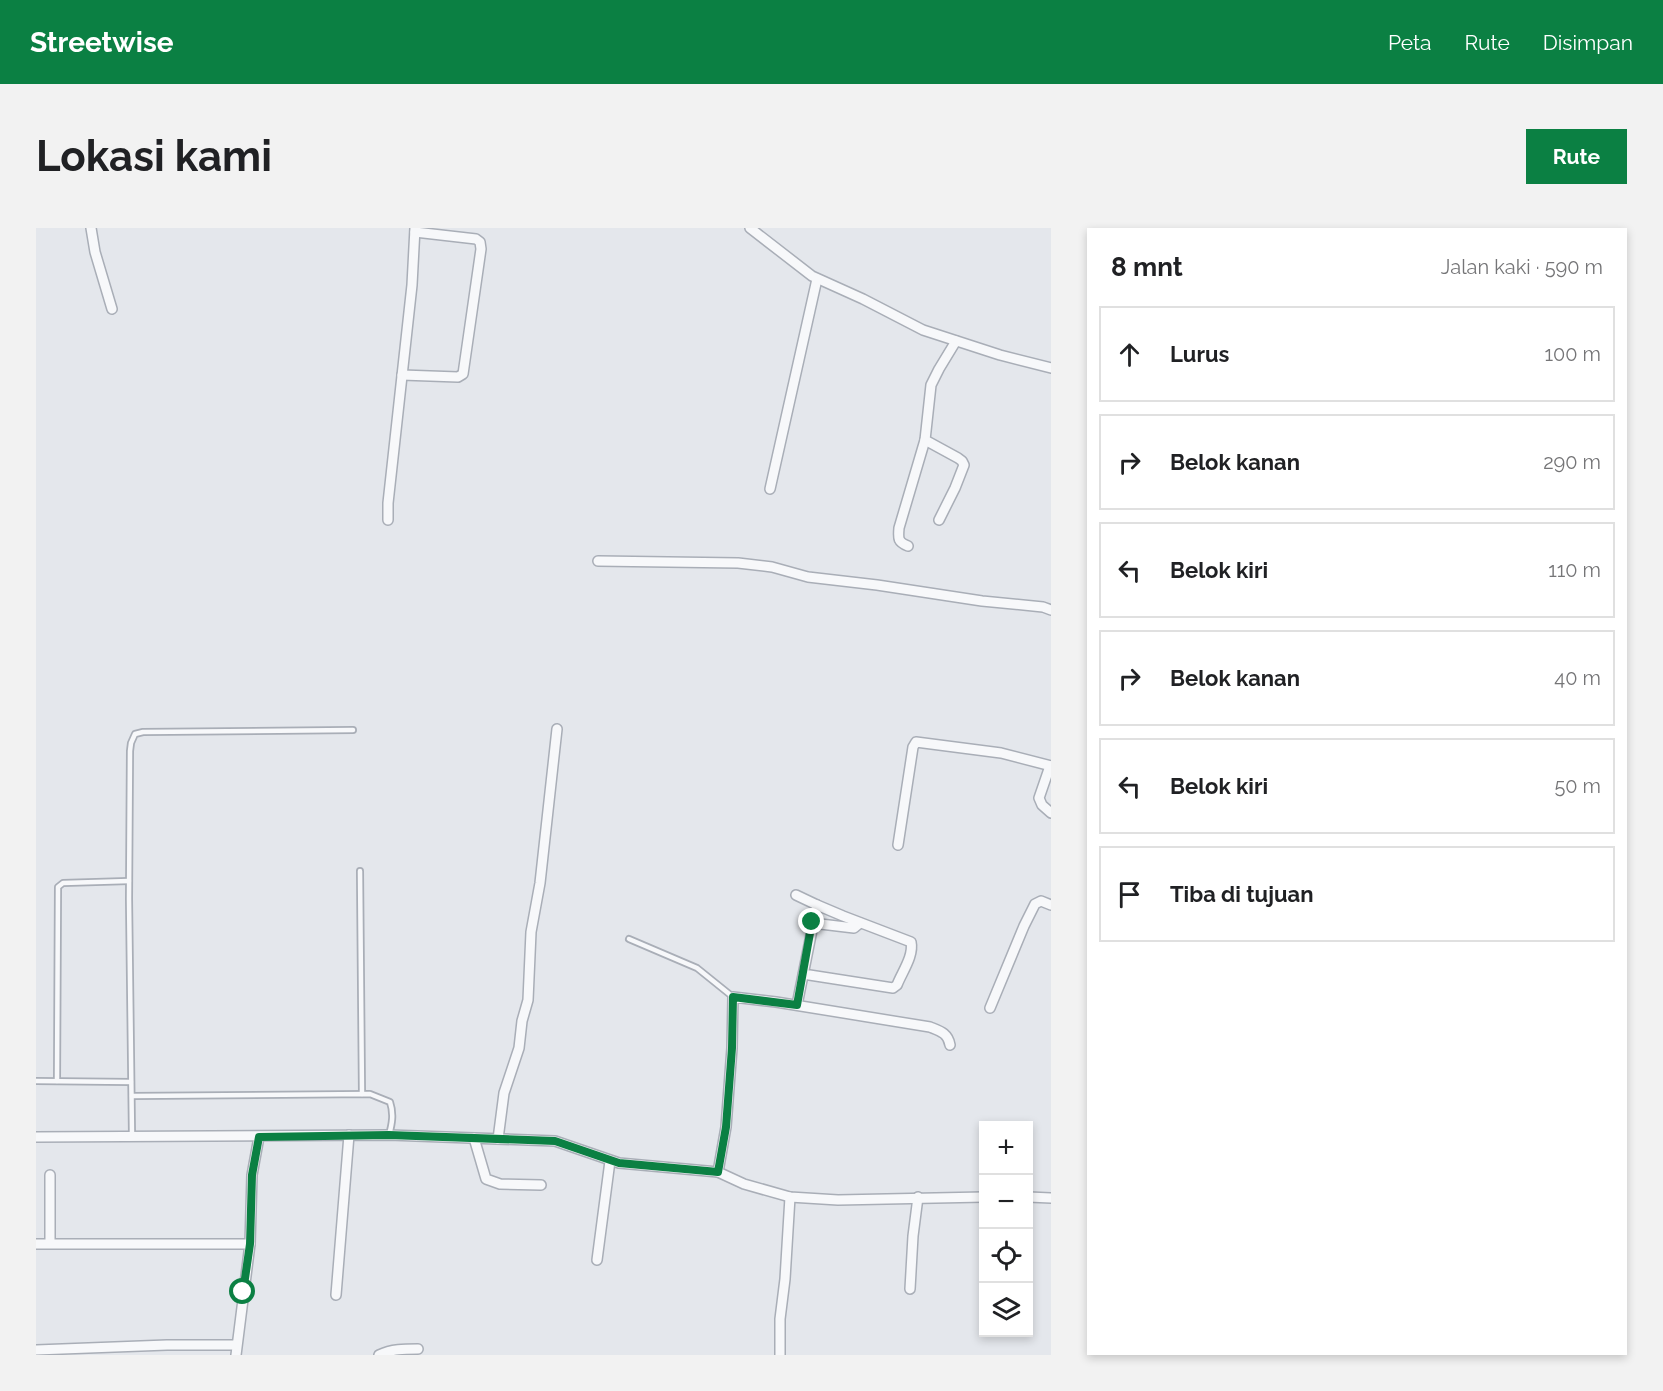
<!DOCTYPE html>
<html lang="id">
<meta charset="utf-8">
<style>
:root{--surface:#fff;--page:#f2f2f2;--text:#202124;--muted:#757577;--line:#e0e0e0;--accent:#0b8043}
body{margin:0;font-family:Raleway,sans-serif;background:var(--page);color:var(--text)}
.controls{position:absolute;right:18px;bottom:18px;display:grid;overflow:hidden;border-radius:0px;box-shadow:0 3px 9px #0003}
.controls button{width:54px;height:54px;display:grid;place-items:center;padding:0;border:0;border-bottom:2px solid var(--line);background:var(--surface);color:var(--text);font:30px sans-serif}
.stop{position:absolute;width:18px;height:18px;margin:-14px;border:4px solid #0b8043;border-radius:50%;background:#fff}
.stop.end{background:#0b8043;border-color:#fff;box-shadow:0 2px 6px #0008}
.list{margin:0;padding:0;list-style:none}
h2{display:flex;justify-content:space-between;align-items:center;height:78px;margin:0;padding:0 24px;font-size:26px}
h2 small{font-size:20px;font-weight:400;color:var(--muted)}
.list li{display:grid;grid-template-columns:39px 1fr auto;gap:18px;align-items:center;box-sizing:border-box;height:96px;margin:0 12px 12px;padding:0 12px;border:2px solid var(--line);border-radius:0px}
.list b{display:block;font-size:22px;white-space:nowrap}
.list em{font-size:20px;font-style:normal;color:var(--muted)}
.icon{flex:none;width:33px;height:33px;fill:none;stroke:currentColor;stroke-width:2;stroke-linecap:round;stroke-linejoin:round}
.map{position:relative;flex:none;width:1015px;height:1127px;overflow:hidden;border-radius:0px}
header{display:flex;align-items:center;gap:36px;box-sizing:border-box;height:84px;padding:0 30px;background:var(--accent);color:#fff}
header strong{font-size:28px}
nav{display:flex;gap:33px;margin-inline-start:auto;font-size:21px}
.intro{display:flex;align-items:center;justify-content:space-between;box-sizing:border-box;height:144px;padding:0 36px}
h1{margin:0;font-size:42px}
.button{padding:15px 27px;border-radius:0px;background:var(--accent);color:#fff;font-size:21px;font-weight:700}
main{display:flex;gap:36px;padding:0 36px}
aside{flex:1;background:var(--surface);border-radius:0px;box-shadow:0 3px 9px #0003}
.map>svg:first-child{display:block}
</style>
<header>
<strong>Streetwise</strong>
<nav><a>Peta</a><a>Rute</a><a>Disimpan</a></nav>
</header>
<div class="intro"><h1>Lokasi kami</h1><a class="button">Rute</a></div>
<main>
<div class="map">
<svg width="1015" height="1127" viewBox="0 0 1015 1127">
<rect width="100%" height="100%" fill="#e4e7ec"/>
<g fill="none" stroke-linecap="round" stroke-linejoin="round">
<defs>
<g id="service">
<path d="M324,643L326,866"/>
<path d="M593,711L661,740L697,769"/>
<path d="M0,853L95,854"/>
<path d="M21,853L22,659L27,655L93,653"/>
<path d="M96,868L334,866L354,874C358,886 356,896 353,907"/>
<path d="M96,907L93,671L94,523L95,515L99,506L107,504L317,502"/>
</g>
<g id="minor">
<path d="M55,0L59,24L76,81"/>
<path d="M714,0L776,48L827,71L887,102L964,127L1015,140"/>
<path d="M366,147L422,149L427,146L445,21L444,14L440,11L379,4"/>
<path d="M734,261L781,51"/>
<path d="M352,292V275L376,57L379,0"/>
<path d="M903,292L919,260L928,237L926,233L922,230L889,212L895,157L903,141L920,113"/>
<path d="M872,318C862,314 862,311 863,300L889,212"/>
<path d="M562,333L702,335L736,339L772,349L841,357L946,373L1007,379L1015,382"/>
<path d="M1014,538L1003,570L1006,577L1015,585"/>
<path d="M862,617L877,519L880,514L965,525L1015,538"/>
<path d="M760,667L781,677"/>
<path d="M776,695L818,700L824,695"/>
<path d="M761,777L781,677L807,688L875,714C878,728 866,744 861,757L857,760L767,746"/>
<path d="M954,780L988,698L999,676L1005,673L1015,677"/>
<path d="M0,909L353,907L519,913L583,935L682,944L708,956L754,969L802,972L948,969"/>
<path d="M438,910L450,951L464,956L505,957"/>
<path d="M462,911L468,865L483,820L486,793L492,772L495,704L504,655L521,501"/>
<path d="M682,944L690,899L696,820L697,769L740,774L894,799C904,803 912,805 914,817"/>
<path d="M14,947V1015"/>
<path d="M993,969L1015,970"/>
<path d="M0,1016H214"/>
<path d="M561,1032L574,933"/>
<path d="M874,1061L877,1008L882,969"/>
<path d="M300,1067L313,907"/>
<path d="M0,1122L131,1117H200"/>
<path d="M200,1127L214,1016L216,947L223,909"/>
<path d="M343,1127C356,1121 368,1121 382,1121"/>
<path d="M744,1127V1091L749,1051L754,969"/>
</g>
</defs>
<!-- service casing -->
<use href="#service" stroke="#a9aeb7" stroke-width="8"/>
<!-- minor casing -->
<use href="#minor" stroke="#a9aeb7" stroke-width="12"/>
<!-- service -->
<use href="#service" stroke="#f7f8fa" stroke-width="4.5"/>
<!-- minor -->
<use href="#minor" stroke="#f7f8fa" stroke-width="9"/>
</g>
<g fill="none" stroke-linecap="round" stroke-linejoin="round">
<!-- route -->
<path stroke="#0b8043" stroke-width="8" d="M207,1064L214,1016L216,947L223,909L353,907L519,913L583,935L682,944L690,899L696,820L697,769L761,777L776,694"/>
</g>
</svg>
<div class="controls">
<button>+</button>
<button>−</button>
<button><svg class="icon" aria-label="locate" viewBox="0 0 24 24"><circle cx="12" cy="12" r="6"/><path d="M12 2v4M12 18v4M2 12h4M18 12h4"/></svg></button>
<button><svg class="icon" aria-label="layers" viewBox="0 0 24 24"><path d="M12 4l9 5-9 5-9-5zM3 14l9 5 9-5"/></svg></button>
</div>
<div class="stop" style="left:207px;top:1064px"></div>
<div class="stop end" style="left:776px;top:694px"></div>
</div>
<aside>
<h2>8 mnt<small>Jalan kaki · 590 m</small></h2>
<ul class="list">
<li><svg class="icon" aria-label="ahead" viewBox="0 0 24 24"><path d="M12 20V5M6 11l6-6 6 6"/></svg><div><b>Lurus</b></div><em>100 m</em></li>
<li><svg class="icon" aria-label="right" viewBox="0 0 24 24"><path d="M7 20v-9h11M14 6l5 5-5 5"/></svg><div><b>Belok kanan</b></div><em>290 m</em></li>
<li><svg class="icon" aria-label="left" viewBox="0 0 24 24"><path d="M17 20v-9H6M10 6l-5 5 5 5"/></svg><div><b>Belok kiri</b></div><em>110 m</em></li>
<li><svg class="icon" aria-label="right" viewBox="0 0 24 24"><path d="M7 20v-9h11M14 6l5 5-5 5"/></svg><div><b>Belok kanan</b></div><em>40 m</em></li>
<li><svg class="icon" aria-label="left" viewBox="0 0 24 24"><path d="M17 20v-9H6M10 6l-5 5 5 5"/></svg><div><b>Belok kiri</b></div><em>50 m</em></li>
<li><svg class="icon" aria-label="arrive" viewBox="0 0 24 24"><path d="M6 21V4h12l-3 4 3 4H6"/></svg><div><b>Tiba di tujuan</b></div></li>
</ul>
</aside>
</main>
